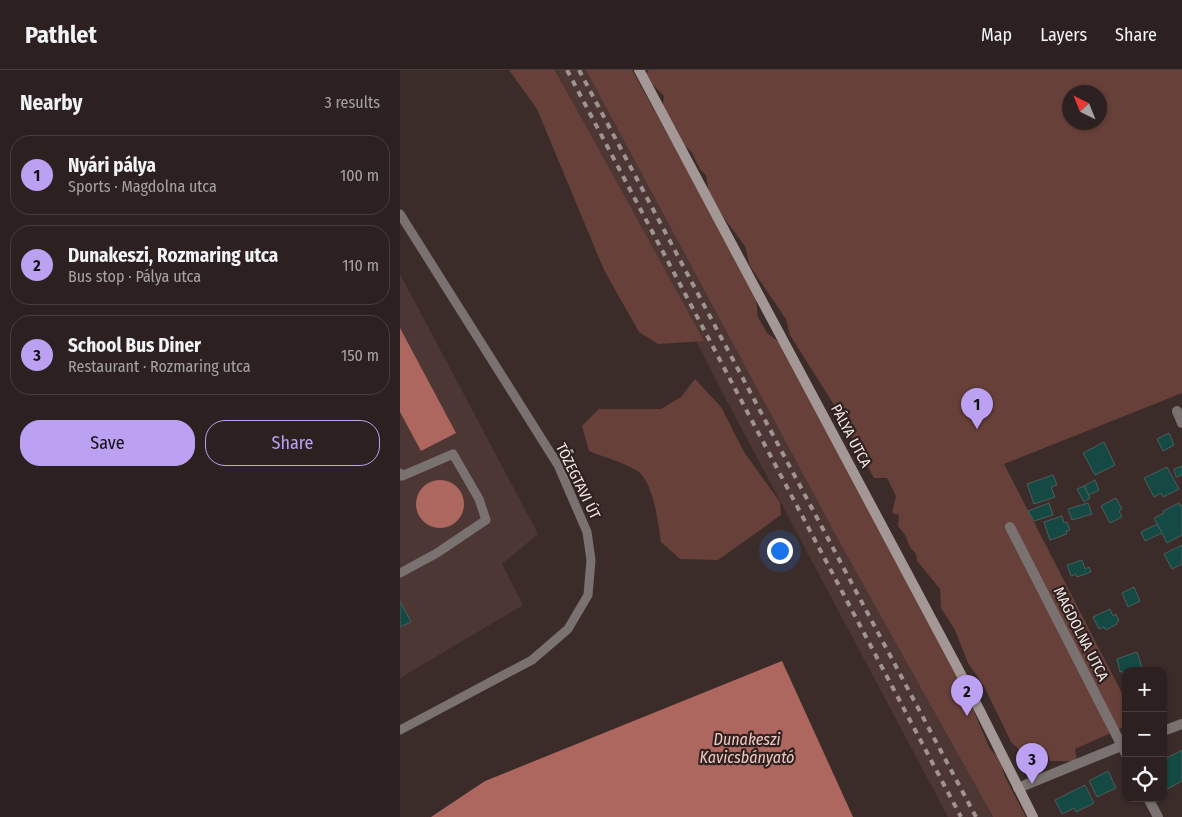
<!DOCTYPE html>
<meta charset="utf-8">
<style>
:root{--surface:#2c2120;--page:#342929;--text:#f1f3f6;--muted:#a6a3a5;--line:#483e3e;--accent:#bca0f2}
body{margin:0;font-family:"Fira Sans Condensed",sans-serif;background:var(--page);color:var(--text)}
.controls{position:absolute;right:15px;bottom:15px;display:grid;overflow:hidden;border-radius:10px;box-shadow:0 1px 4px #0004}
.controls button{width:45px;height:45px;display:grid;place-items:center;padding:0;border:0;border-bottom:1px solid var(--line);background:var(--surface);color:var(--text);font:25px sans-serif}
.compass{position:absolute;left:662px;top:15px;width:45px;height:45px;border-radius:50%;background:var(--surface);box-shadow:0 1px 4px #0004;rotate:317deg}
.you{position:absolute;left:379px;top:480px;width:18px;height:18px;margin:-12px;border:4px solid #fff;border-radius:50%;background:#1a73e8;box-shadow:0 0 0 8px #1a73e833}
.badge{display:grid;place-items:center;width:32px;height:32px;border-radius:50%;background:var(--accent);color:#111;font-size:16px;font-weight:700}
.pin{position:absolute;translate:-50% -41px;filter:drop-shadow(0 1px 2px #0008)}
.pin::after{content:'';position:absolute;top:26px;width:18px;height:15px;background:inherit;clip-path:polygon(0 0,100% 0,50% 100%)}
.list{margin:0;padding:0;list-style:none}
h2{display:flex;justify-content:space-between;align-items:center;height:65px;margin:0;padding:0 20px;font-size:21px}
h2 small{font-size:16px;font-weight:400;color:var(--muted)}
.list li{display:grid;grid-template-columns:32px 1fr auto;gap:15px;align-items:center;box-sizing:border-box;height:80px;margin:0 10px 10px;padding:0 10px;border:1px solid var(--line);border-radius:20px}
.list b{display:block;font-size:19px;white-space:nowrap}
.list p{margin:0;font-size:16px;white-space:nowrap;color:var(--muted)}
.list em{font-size:16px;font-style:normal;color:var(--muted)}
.actions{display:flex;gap:10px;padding:15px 20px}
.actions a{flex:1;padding:11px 0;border:1px solid var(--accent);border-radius:20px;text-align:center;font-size:18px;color:var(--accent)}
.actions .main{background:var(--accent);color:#111}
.icon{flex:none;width:28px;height:28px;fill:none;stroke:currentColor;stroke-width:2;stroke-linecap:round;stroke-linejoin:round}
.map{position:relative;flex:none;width:782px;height:747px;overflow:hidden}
header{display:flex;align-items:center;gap:30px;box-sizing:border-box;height:70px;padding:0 25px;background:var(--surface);border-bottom:1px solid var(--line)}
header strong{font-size:24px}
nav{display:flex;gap:28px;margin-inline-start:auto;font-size:18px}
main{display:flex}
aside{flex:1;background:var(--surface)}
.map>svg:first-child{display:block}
</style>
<header>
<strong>Pathlet</strong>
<nav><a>Map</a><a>Layers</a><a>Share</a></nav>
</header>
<main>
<aside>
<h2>Nearby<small>3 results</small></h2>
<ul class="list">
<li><span class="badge">1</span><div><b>Nyári pálya</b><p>Sports · Magdolna utca</p></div><em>100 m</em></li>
<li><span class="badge">2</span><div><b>Dunakeszi, Rozmaring utca</b><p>Bus stop · Pálya utca</p></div><em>110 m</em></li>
<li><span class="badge">3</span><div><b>School Bus Diner</b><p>Restaurant · Rozmaring utca</p></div><em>150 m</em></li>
</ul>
<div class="actions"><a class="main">Save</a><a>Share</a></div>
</aside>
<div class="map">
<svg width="782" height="747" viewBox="0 0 782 747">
<rect width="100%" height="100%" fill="#3b2c2a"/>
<!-- built -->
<g fill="#4c3734">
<path d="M156,0H186L440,473L593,747H548L329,335Z"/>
<path d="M0,204L138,464L102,494L123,535L0,608Z"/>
</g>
<!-- green -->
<g fill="#68403a" fill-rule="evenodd">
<path d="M109,0H155L304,271L258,274L239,262L204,200L137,39Z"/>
<path d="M186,0H232L312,145L356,230L358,247L367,263L384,276L545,574L590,679L600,689L605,707L626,747H593L440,473Z"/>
<path d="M249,0H782V323L604,394L726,631V656L675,679L677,691H650L647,682L632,687L629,682L623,683L611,672L584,616L568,593L555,560L541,538L540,519L517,491L516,484L510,477L505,465L498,456L499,445L492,443L496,426L487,408H474L436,338L390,265L386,249L350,196L345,176L310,129L306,105L300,99L291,81L277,69V59L261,48L264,26L244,6ZM670,22H700V52H670Z"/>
<path d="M295,309L321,337L344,382L380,432L381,445L318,490L280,489L261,472C258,453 254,411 236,400C222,392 204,387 189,381L182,356L199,339H261L281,327Z"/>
</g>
<!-- water -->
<g fill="#ad675e">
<path d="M0,258L56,363L21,381L0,342Z"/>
<circle cx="40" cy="434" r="24"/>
<path d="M382,591L453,747H31L85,711Z"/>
</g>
<!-- building -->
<g fill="#154944" stroke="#4c5d5b">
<path d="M769,363L774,375L763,381L757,369Z"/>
<path d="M704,372L715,395L695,405L683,383Z"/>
<path d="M782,396V405L776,407L774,399Z"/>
<path d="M767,397L779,419L763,427L761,423L754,427L744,408Z"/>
<path d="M653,405L657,415L651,417L655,427L634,434L627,414Z"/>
<path d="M695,410L699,420L689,425L684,416Z"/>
<path d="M684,416L690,428L684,432L677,419Z"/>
<path d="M716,428L722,439L719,441L722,447L710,453L701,436Z"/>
<path d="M649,433L653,445L634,451L628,441Z"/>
<path d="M688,433L692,444L672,450L668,439Z"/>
<path d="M779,433L780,436L782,435V465L767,473L754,448L764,443L763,441Z"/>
<path d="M662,446L664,453L667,452L670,460L666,461L667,464L650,470L644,452Z"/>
<path d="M757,454L762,463L745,471L741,462Z"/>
<path d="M782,475V494L772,499L764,484Z"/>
<path d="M682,490L685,499L689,497L691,502L677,507L676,504L671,506L667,495Z"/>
<path d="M734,517L740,531L728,537L722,523Z"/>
<path d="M0,531L11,552L0,557Z"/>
<path d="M710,539L713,546L716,544L719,551L716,553L717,554L706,560L704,557L699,559L693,547Z"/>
<path d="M737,582L743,601H726V611L722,601L720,602L717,589Z"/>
<path d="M782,680V711L764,721L763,690Z"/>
<path d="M708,701L716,718L697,727L689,711Z"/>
<path d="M685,715L694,733L676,742L674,738L662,744L655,730Z"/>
</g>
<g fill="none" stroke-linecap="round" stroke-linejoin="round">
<!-- lane -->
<g stroke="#7a7271" stroke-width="9">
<path d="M0,144L158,395L187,462L191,490L188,525L168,559L132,590L0,660"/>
<path d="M0,403L2,406L53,384L79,429L86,450L37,483L0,503"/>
</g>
<!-- street -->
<g stroke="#7a7271" stroke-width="10">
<path d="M777,341L782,353"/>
<path d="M610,457L726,684"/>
<path d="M763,661L782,654"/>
<path d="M618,718L726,674"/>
<path d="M748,728L758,747"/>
</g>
<!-- secondary -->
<path stroke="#a49896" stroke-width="10" d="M239,0L571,623L633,747"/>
<!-- rail -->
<g stroke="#a09492" stroke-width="4" stroke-dasharray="6 6" stroke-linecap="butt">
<path d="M167,0L561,747"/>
<path d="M179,0L576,747"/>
</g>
</g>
<g text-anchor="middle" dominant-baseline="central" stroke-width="4.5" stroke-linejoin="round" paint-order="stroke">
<!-- street labels -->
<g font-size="15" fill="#f2e8e6" stroke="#302220">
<text transform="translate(451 366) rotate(62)">PÁLYA UTCA</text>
<text transform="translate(178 411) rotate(64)">TŐZEGTAVI ÚT</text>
<text transform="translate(681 564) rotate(63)">MAGDOLNA UTCA</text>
</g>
<!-- water labels -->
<g font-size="16" font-style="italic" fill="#f2c8c2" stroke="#302220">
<text x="347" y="669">Dunakeszi<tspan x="347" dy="18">Kavicsbányató</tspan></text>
</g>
</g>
</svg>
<div class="controls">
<button>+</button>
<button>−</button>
<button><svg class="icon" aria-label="locate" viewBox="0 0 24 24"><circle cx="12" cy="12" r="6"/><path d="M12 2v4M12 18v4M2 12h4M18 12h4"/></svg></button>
</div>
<svg class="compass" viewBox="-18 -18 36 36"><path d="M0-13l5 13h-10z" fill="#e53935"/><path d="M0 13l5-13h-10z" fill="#a6a3a5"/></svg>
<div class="you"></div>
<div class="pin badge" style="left:577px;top:359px">1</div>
<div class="pin badge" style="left:567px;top:646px">2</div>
<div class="pin badge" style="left:632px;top:714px">3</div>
</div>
</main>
